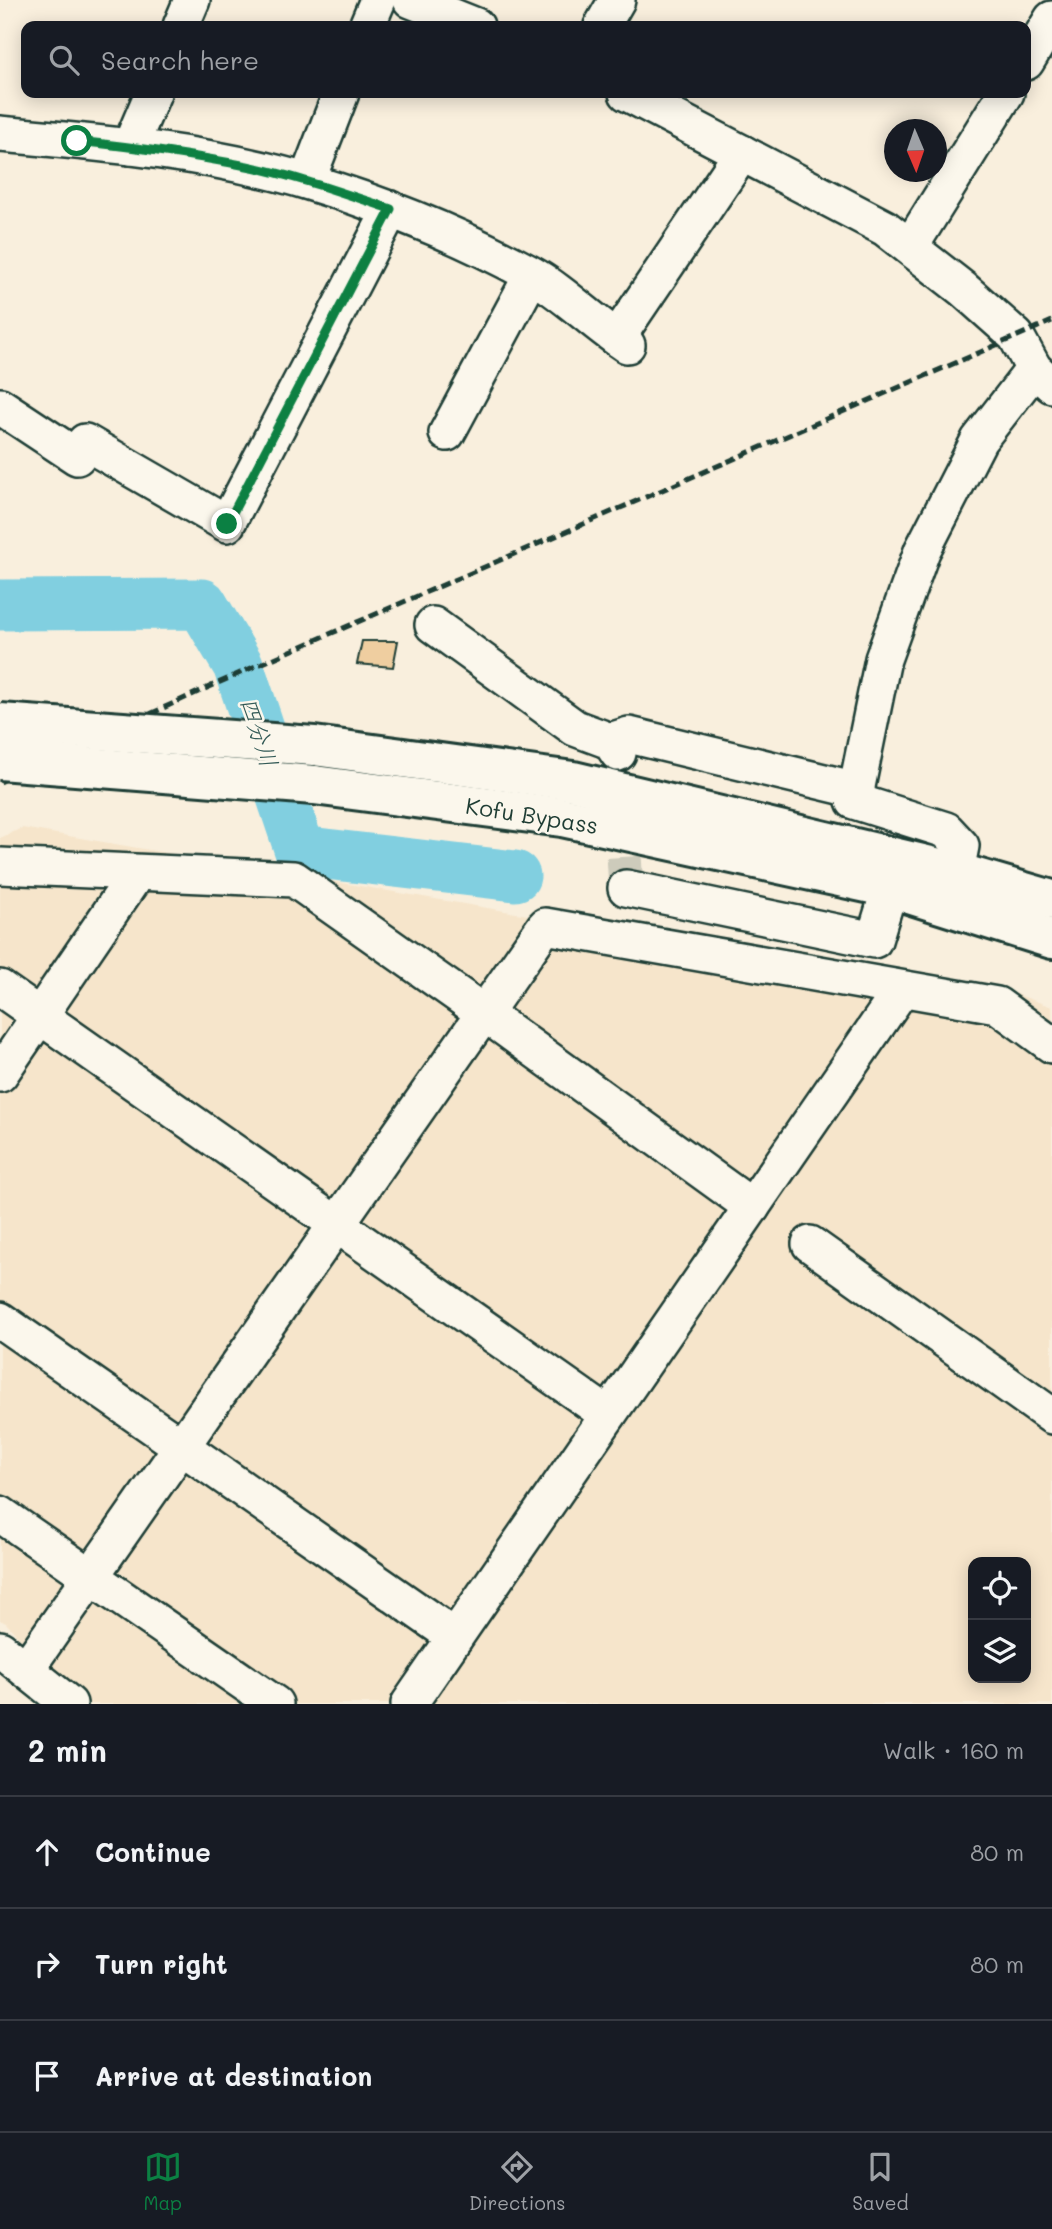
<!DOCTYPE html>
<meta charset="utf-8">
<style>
:root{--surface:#171b24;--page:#242831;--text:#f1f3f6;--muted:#9ea1a6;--line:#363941;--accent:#0b8043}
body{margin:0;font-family:Mali,"Klee One",sans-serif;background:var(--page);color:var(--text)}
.controls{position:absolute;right:21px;bottom:21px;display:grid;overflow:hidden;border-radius:14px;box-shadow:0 4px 18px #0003}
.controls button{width:63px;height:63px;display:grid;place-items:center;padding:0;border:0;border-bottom:2px solid var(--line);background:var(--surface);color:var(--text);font:35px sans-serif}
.compass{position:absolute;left:884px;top:119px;width:63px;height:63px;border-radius:50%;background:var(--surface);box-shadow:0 4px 18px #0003;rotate:178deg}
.stop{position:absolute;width:21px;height:21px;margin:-16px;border:5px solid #0b8043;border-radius:50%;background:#fff}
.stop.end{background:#0b8043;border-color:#fff;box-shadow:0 2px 7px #0008}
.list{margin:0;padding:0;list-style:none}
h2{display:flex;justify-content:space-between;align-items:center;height:91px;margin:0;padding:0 28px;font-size:30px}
h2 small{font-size:23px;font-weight:400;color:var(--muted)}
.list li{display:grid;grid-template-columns:46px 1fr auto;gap:21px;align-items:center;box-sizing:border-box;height:112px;padding:0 28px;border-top:2px solid var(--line)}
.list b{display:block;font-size:26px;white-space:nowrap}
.list em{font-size:23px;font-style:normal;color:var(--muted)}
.icon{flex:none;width:38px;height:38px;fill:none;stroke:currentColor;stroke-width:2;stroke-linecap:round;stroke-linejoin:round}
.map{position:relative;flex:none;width:1052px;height:1704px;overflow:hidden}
.search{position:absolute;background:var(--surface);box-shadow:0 4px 18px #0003;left:21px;right:21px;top:21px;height:77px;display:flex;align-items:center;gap:18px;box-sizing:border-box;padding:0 24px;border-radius:14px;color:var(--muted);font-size:26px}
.sheet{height:427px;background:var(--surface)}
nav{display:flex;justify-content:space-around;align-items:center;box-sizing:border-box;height:98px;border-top:2px solid var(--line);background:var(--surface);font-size:19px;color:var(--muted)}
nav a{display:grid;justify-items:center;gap:4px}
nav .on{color:var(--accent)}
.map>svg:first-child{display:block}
</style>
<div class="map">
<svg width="1052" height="1704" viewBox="0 0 1052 1704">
<rect width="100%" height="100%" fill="#f9efdd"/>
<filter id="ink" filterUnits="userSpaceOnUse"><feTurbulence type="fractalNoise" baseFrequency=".0143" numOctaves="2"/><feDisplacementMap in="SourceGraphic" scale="14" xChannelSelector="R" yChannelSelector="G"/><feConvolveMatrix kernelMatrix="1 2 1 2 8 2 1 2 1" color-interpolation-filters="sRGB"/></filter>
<g filter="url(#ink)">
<!-- built -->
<path fill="#f6e5cb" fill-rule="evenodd" d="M22,828L853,971L994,986L1052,1007V1704H78L6,1623L0,1620V838ZM973,1562H1026V1678H973Z"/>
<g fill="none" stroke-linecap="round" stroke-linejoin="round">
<!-- river -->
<path stroke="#81cfe0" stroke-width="51" d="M0,605L202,604L238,665L300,851L515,876"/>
</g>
<!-- building -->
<path fill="#efcea0" stroke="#1f3d34" stroke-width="2" d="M362,641H398L393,667L357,664Z"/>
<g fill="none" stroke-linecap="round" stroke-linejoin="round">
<!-- minor-tunnel -->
<path stroke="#cdcbbb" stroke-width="35" stroke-dasharray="35 18" stroke-linecap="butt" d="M621,804L626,888"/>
<defs>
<g id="minor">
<path d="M411,0L476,26"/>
<path d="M181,26L192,0"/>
<path d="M367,26L378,0"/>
<path d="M602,26L617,0"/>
<path d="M1026,62L1052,19"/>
<path d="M627,93L885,228L963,289L1016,336L1034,369L1052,385"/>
<path d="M0,134C103,143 209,152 309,182C385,205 459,235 529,273C564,292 593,323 627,345"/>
<path d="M130,147L153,93"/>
<path d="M307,181L341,93"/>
<path d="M910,247L1006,93"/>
<path d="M617,338L742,153"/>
<path d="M0,406L77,457L85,442L227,524L391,209"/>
<path d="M447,433L532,275"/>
<path d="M433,625L575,728L610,741L618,753"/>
<path d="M610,741L629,735L857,790"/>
<path d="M0,866L294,879L484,1013L752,1207"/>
<path d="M956,872L961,846L946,830L854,801L883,659L922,551L979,440L1034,369"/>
<path d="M626,888L874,940L890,888"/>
<path d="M0,988L608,1415"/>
<path d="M0,1074L137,873"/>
<path d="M810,1244L1052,1416"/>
<path d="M0,1320L455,1637"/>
<path d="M0,1514L275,1704"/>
<path d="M0,1649L69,1704"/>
<path d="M26,1669L545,926L997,1005L1052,1045"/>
<path d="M409,1704L902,989"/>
</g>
<g id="highway">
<path d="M314,746L573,781L956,872L1052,900"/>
<path d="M314,785L562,817L890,888L1052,939"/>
</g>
</defs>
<!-- minor casing -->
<use href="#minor" stroke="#1f3d34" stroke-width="40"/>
<!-- highway casing -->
<use href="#highway" stroke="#1f3d34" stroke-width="44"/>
<!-- minor -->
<use href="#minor" stroke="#fbf7ec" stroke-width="35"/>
<!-- highway -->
<use href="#highway" stroke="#fbf7ec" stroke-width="38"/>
<!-- rail -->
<path stroke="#1f3d34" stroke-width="5" stroke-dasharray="10 5" stroke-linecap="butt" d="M0,782L249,669L1052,321"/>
<defs>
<g id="highway-bridge">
<path d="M0,723L314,746"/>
<path d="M0,760L314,785"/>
</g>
</defs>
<!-- highway-bridge casing -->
<use href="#highway-bridge" stroke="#1f3d34" stroke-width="44" stroke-linecap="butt"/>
<!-- highway-bridge -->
<use href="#highway-bridge" stroke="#fbf7ec" stroke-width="38"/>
</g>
</g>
<g fill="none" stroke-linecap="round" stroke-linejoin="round" filter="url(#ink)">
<!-- route -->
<path stroke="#0b8043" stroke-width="9" d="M77,141C134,147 191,155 247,166C296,176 343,193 391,209L227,524"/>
</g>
<g text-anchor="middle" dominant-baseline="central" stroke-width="5" stroke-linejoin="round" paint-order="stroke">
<!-- street labels -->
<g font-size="23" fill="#1f3d34" stroke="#fbf7ec">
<text transform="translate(532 815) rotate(9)">Kofu Bypass</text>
</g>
<!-- water labels -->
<g font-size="24" font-style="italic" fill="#335a56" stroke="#fbf7ec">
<text transform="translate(260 732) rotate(72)">四分川</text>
</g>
</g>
</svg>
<div class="controls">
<button><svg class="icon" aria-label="locate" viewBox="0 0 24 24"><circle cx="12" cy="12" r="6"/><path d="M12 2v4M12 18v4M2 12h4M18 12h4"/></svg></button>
<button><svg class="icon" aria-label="layers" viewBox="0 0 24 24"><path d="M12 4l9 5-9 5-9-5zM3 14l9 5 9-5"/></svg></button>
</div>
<svg class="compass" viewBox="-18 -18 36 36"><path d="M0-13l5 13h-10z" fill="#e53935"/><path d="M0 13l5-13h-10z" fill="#9ea1a6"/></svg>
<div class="stop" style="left:77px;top:141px"></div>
<div class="stop end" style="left:227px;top:524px"></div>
<div class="search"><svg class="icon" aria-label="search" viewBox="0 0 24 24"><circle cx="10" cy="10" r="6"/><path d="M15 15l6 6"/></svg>Search here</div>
</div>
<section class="sheet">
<h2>2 min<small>Walk · 160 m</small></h2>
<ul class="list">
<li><svg class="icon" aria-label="ahead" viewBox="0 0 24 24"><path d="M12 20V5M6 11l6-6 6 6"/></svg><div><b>Continue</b></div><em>80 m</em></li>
<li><svg class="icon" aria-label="right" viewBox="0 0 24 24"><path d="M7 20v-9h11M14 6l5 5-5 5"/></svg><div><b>Turn right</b></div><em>80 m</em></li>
<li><svg class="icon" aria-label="arrive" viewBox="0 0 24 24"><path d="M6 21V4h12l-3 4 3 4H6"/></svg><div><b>Arrive at destination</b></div></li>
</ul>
</section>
<nav>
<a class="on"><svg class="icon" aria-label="map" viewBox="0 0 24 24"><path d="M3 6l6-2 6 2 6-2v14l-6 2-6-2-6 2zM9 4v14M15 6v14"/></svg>Map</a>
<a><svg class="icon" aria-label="directions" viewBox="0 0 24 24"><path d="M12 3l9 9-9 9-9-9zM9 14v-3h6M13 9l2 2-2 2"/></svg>Directions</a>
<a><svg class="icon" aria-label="saved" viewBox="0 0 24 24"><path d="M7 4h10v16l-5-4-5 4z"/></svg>Saved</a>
</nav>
